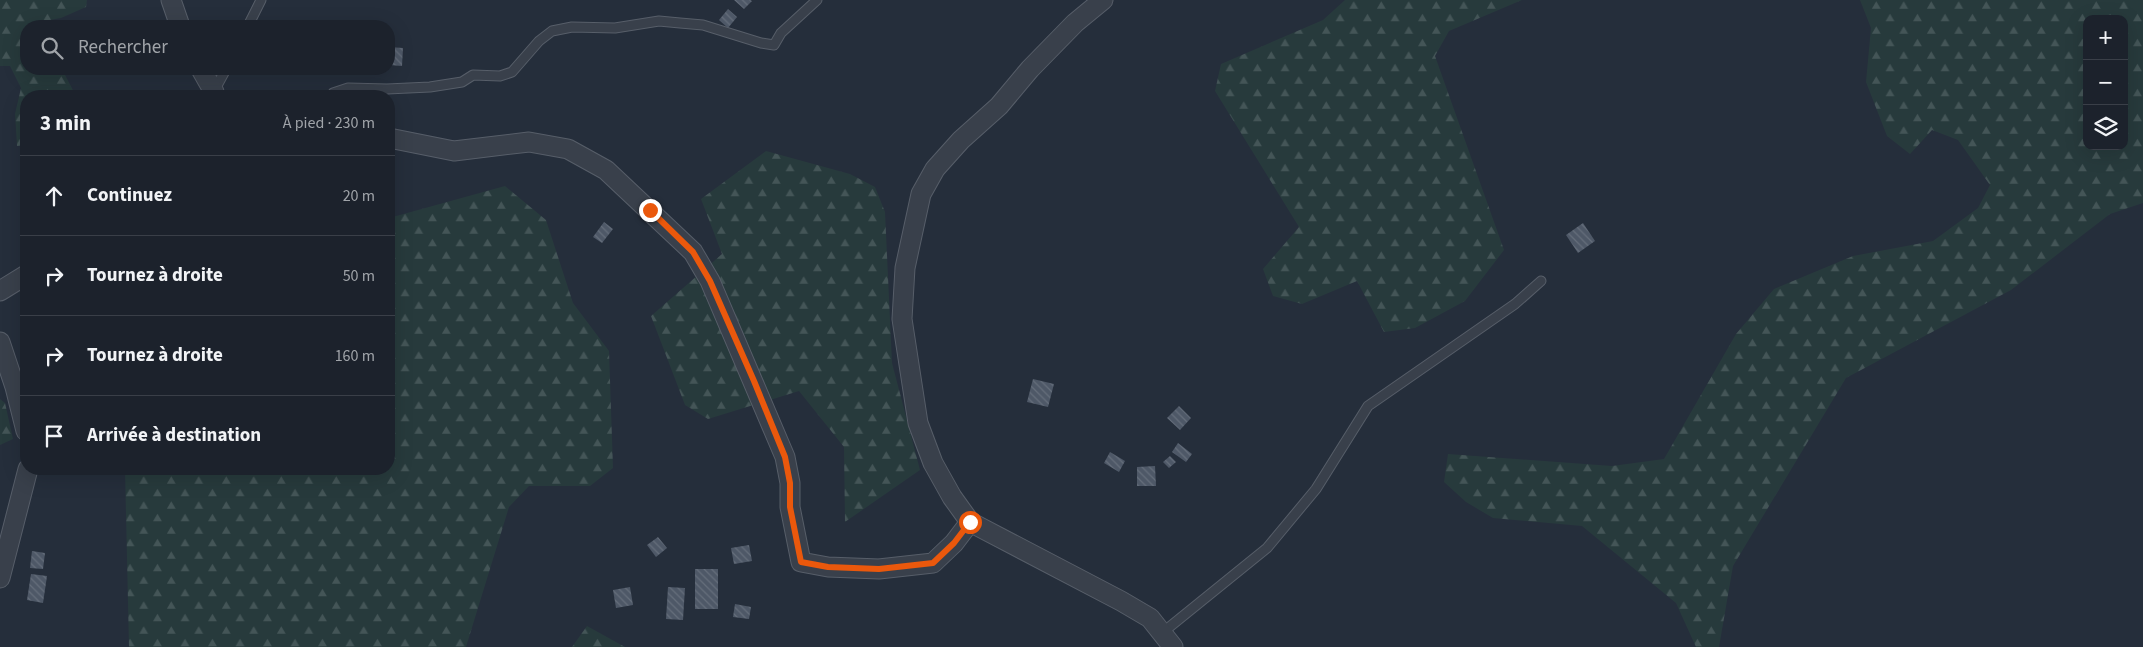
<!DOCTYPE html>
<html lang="fr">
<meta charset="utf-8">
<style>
:root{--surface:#1c222c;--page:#292f38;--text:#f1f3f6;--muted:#a0a4a9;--line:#3a3f48}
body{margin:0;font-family:"Source Sans 3",sans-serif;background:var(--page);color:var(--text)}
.controls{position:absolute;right:15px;top:15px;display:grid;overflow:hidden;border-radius:10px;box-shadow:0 5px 20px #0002}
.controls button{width:45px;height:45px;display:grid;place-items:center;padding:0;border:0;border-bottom:1px solid var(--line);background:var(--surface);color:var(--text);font:25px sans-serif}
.stop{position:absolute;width:15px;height:15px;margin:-11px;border:4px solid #ea580c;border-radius:50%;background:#fff}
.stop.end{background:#ea580c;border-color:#fff;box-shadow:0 1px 5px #0008}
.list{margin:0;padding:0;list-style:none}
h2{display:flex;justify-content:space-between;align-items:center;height:65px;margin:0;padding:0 20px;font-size:21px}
h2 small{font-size:16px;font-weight:400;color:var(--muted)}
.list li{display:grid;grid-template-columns:32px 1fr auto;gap:15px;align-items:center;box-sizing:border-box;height:80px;padding:0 20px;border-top:1px solid var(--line)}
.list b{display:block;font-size:19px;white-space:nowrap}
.list em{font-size:16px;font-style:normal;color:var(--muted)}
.icon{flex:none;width:28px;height:28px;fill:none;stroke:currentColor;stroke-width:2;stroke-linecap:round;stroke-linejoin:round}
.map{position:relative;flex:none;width:2143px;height:647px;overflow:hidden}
.search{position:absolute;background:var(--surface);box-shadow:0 5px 20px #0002;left:20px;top:20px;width:375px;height:55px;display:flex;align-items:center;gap:12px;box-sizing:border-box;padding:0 18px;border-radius:20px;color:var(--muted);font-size:19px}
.panel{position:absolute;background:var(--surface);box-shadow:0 5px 20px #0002;left:20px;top:90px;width:375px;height:385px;border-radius:20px}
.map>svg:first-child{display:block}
</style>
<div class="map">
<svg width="2143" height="647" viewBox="0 0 2143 647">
<defs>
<pattern id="forest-firs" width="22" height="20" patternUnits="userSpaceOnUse" patternTransform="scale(1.25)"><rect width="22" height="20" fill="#273a3c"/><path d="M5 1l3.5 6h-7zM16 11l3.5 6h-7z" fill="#445557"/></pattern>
<pattern id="building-back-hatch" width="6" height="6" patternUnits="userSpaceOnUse" patternTransform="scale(1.25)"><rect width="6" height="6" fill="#4e5867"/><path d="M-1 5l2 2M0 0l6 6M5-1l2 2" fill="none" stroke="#656e7b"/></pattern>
</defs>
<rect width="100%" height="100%" fill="#252e3b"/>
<!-- forest -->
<g fill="url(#forest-firs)" fill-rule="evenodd">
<path d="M0,0H87L86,7L61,18L38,22L37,26H26V69H49L64,73L76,96H26V145L17,146L15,114L21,88L10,66H0Z"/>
<path d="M1345,0H1522L1449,31L1435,56L1504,250L1465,301L1415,328L1384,332L1357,281L1302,304L1273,296L1263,269L1299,227L1215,91L1221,64L1323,20Z"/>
<path d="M1860,0H2143V203L2110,214L2011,290L1846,378L1733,566L1719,647H1696L1676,603L1582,526L1493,518L1466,502L1444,482L1448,454L1612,466L1664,459L1736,334L1774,289L1853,256L1933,241L1978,208L1990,185L1958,140L1932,130L1910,154L1887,136L1866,82L1871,28ZM2087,19H2124V146H2087Z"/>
<path d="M766,151L850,174L875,187L885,212L892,363L920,470L845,522L844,447L799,391L708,419L685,405L651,316L722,254L701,199Z"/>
<path d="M505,186L546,220L573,303L609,351L613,468L590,486H529L509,507L466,647H129L125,469H389V218Z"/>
<path d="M0,399L5,403L13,439L0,445Z"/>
<path d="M587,626L625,647H572Z"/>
</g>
<!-- building -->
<g fill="url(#building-back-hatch)">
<path d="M734,0H750L752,1L744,9Z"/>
<path d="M728,9L737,17L728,28L719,20Z"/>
<path d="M389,47L403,48L402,66L389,65Z"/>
<path d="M604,222L613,229L602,243L593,237Z"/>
<path d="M1583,223L1595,241L1578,253L1566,235Z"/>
<path d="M1033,379L1054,384L1048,407L1027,402Z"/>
<path d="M1179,406L1191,418L1180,430L1167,418Z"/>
<path d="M1178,443L1192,454L1186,462L1172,452Z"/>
<path d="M1110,452L1125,461L1119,472L1104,463Z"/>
<path d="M1170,456L1176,462L1169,468L1163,462Z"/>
<path d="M1155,466L1156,486H1137V467Z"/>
<path d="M658,537L667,548L656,557L647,545Z"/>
<path d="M749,545L752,561L734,564L731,548Z"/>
<path d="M32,551L45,553L43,569L30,568Z"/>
<rect x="695" y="569" width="23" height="40"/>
<path d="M31,574L47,576L43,603L27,600Z"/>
<path d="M630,587L633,605L616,608L613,590Z"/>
<path d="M668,587L685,588L683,620L666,619Z"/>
<path d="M735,604L751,607L749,619L733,617Z"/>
</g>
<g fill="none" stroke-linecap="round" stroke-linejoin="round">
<defs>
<g id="lane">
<path d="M248,26L261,0"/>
<path d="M214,91L226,69"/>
<path d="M331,96L333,93L348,88L387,89L430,87L462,82L473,75L500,76L512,72L539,41L552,31L572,27L615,28L659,21L680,23L703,25L761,43L774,45L781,33L817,0"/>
<path d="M1162,633L1267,548L1316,489L1368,406L1515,304L1541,281"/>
</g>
<g id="street">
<path d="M171,0L180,26"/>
<path d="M1103,0L1075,23L1030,69L999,106L961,140L935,169L921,194L905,268L902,319L918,423L933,463L952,497L970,522L1121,601L1150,618L1173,647"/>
<path d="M201,69L214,92V96"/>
<path d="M389,138L454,151L529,142L568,149L606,170L693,252L710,281L785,457L790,483V507L801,562L828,567L879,569L933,563L954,543L970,522"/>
<path d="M0,291L26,275"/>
<path d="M0,342L15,387L26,431"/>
<path d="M0,578L28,469"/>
</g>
</defs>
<!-- lane casing -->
<use href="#lane" stroke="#575e69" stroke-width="11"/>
<!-- street casing -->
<use href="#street" stroke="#575e69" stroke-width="21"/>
<!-- lane -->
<use href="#lane" stroke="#39404b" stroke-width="9"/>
<!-- street -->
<use href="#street" stroke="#39404b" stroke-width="19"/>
</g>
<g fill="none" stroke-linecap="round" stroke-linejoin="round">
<!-- route -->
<path stroke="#ea580c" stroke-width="6" d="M650,210L693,252L710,281L754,381L785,457L790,483V507L801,562L828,567L879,569L933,563L954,543L970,522"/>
</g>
</svg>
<div class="controls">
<button>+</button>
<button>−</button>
<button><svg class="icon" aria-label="layers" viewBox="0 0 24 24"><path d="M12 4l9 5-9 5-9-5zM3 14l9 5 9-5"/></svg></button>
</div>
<div class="stop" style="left:970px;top:522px"></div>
<div class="stop end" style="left:650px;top:210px"></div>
<div class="search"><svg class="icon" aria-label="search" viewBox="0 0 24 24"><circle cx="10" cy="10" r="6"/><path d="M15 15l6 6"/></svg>Rechercher</div>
<section class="panel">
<h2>3 min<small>À pied · 230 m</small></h2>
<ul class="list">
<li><svg class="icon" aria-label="ahead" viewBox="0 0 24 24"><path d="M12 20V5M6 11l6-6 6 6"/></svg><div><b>Continuez</b></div><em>20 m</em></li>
<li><svg class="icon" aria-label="right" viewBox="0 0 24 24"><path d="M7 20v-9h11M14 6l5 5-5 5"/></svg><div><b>Tournez à droite</b></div><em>50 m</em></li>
<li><svg class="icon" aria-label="right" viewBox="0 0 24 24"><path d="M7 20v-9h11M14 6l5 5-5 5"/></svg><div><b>Tournez à droite</b></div><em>160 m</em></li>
<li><svg class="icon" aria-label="arrive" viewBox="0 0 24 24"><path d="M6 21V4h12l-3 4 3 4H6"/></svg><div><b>Arrivée à destination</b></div></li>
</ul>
</section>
</div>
